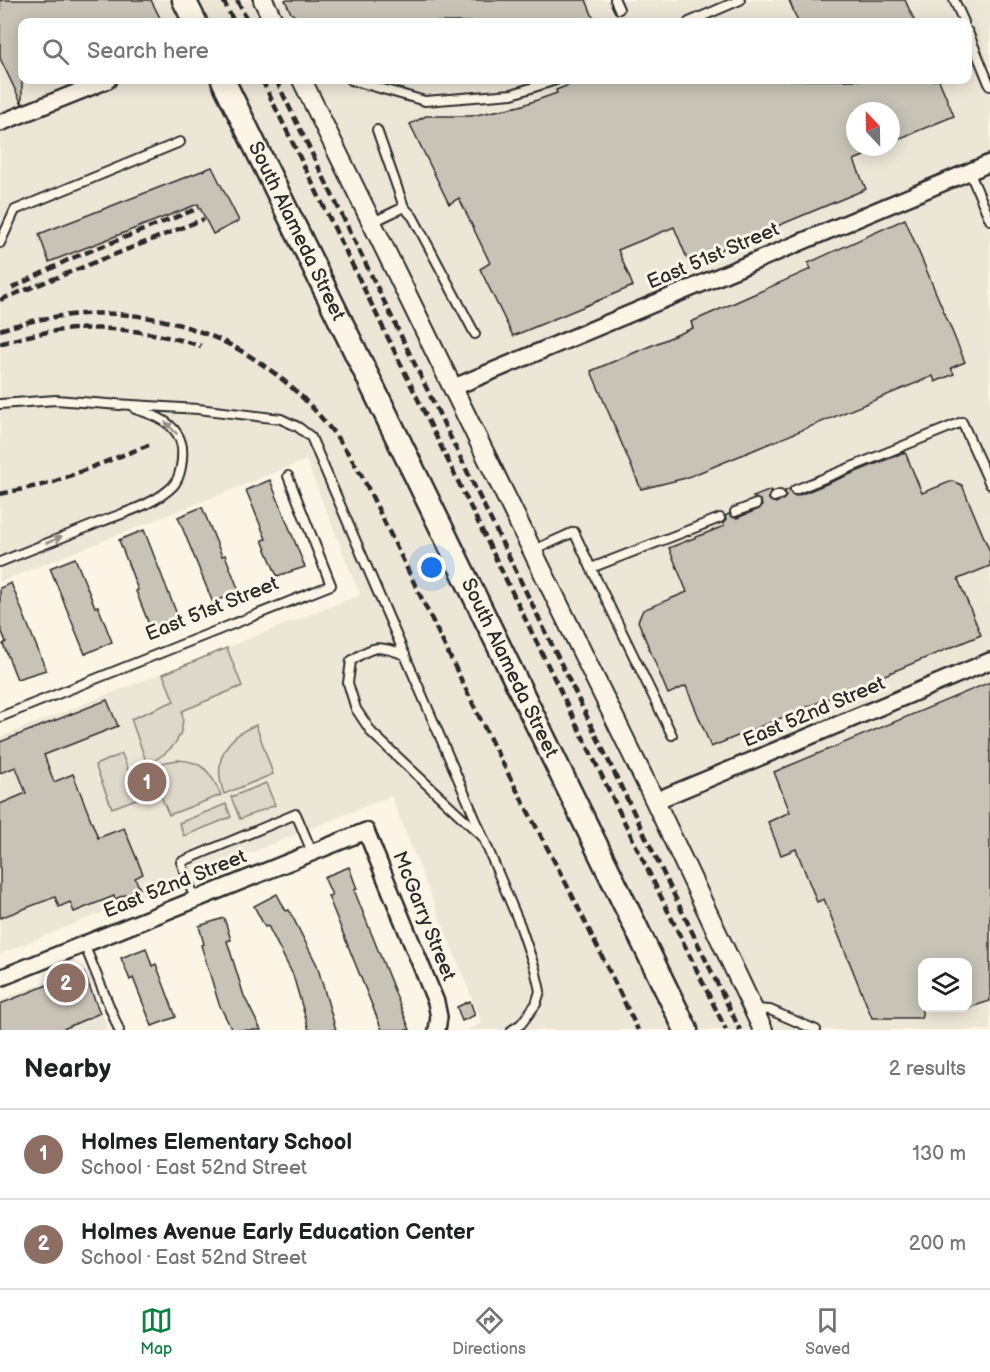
<!DOCTYPE html>
<meta charset="utf-8">
<style>
:root{--surface:#fff;--page:#f6f6f6;--text:#202124;--muted:#757577;--line:#e0e0e0;--accent:#0b8043}
body{margin:0;font-family:"Balsamiq Sans",sans-serif;background:var(--page);color:var(--text)}
.controls{position:absolute;right:18px;bottom:18px;display:grid;overflow:hidden;border-radius:12px;box-shadow:0 3px 15px #0003}
.controls button{width:54px;height:54px;display:grid;place-items:center;padding:0;border:0;border-bottom:2px solid var(--line);background:var(--surface);color:var(--text);font:30px sans-serif}
.compass{position:absolute;left:846px;top:102px;width:54px;height:54px;border-radius:50%;background:var(--surface);box-shadow:0 3px 15px #0003;rotate:338deg}
.you{position:absolute;left:432px;top:568px;width:21px;height:21px;margin:-15px;border:4px solid #fff;border-radius:50%;background:#1a73e8;box-shadow:0 0 0 9px #1a73e833}
.badge{display:grid;place-items:center;width:39px;height:39px;border-radius:50%;background:var(--accent);color:#fff;font-size:20px;font-weight:700}
.pin{position:absolute;translate:-50% -50%;border:3px solid #fff;box-shadow:0 2px 6px #0006}
.list{margin:0;padding:0;list-style:none}
h2{display:flex;justify-content:space-between;align-items:center;height:78px;margin:0;padding:0 24px;font-size:26px}
h2 small{font-size:20px;font-weight:400;color:var(--muted)}
.list li{display:grid;grid-template-columns:39px 1fr auto;gap:18px;align-items:center;box-sizing:border-box;height:90px;padding:0 24px;border-top:2px solid var(--line)}
.list b{display:block;font-size:22px;white-space:nowrap}
.list p{margin:0;font-size:20px;white-space:nowrap;color:var(--muted)}
.list em{font-size:20px;font-style:normal;color:var(--muted)}
.icon{flex:none;width:33px;height:33px;fill:none;stroke:currentColor;stroke-width:2;stroke-linecap:round;stroke-linejoin:round}
.map{position:relative;flex:none;width:990px;height:1030px;overflow:hidden}
.search{position:absolute;background:var(--surface);box-shadow:0 3px 15px #0003;left:18px;right:18px;top:18px;height:66px;display:flex;align-items:center;gap:15px;box-sizing:border-box;padding:0 21px;border-radius:12px;color:var(--muted);font-size:22px}
.sheet{height:258px;background:var(--surface)}
nav{display:flex;justify-content:space-around;align-items:center;box-sizing:border-box;height:84px;border-top:2px solid var(--line);background:var(--surface);font-size:16px;color:var(--muted)}
nav a{display:grid;justify-items:center;gap:3px}
nav .on{color:var(--accent)}
.map>svg:first-child{display:block}
</style>
<div class="map">
<svg width="990" height="1030" viewBox="0 0 990 1030">
<rect width="100%" height="100%" fill="#fcf5e5"/>
<filter id="ink" filterUnits="userSpaceOnUse"><feTurbulence type="fractalNoise" baseFrequency=".0167" numOctaves="2"/><feDisplacementMap in="SourceGraphic" scale="12" xChannelSelector="R" yChannelSelector="G"/><feConvolveMatrix kernelMatrix="1 2 1 2 8 2 1 2 1" color-interpolation-filters="sRGB"/></filter>
<g filter="url(#ink)">
<!-- built -->
<g fill="#ece6d7" fill-rule="evenodd">
<path d="M0,0H990V1030H467L482,1023L391,796L0,954V737L360,595L306,460L0,582ZM22,22H968V80H22ZM855,111H891V147H855ZM922,962H968V1008H922Z"/>
<path d="M83,967L109,1030H0V1000Z"/>
</g>
<!-- green -->
<g fill="#ded8ca" stroke="#84827a" stroke-width="1.5">
<path d="M227,648L242,686L182,711C187,738 169,754 147,764L131,719L174,701L163,674Z"/>
<path d="M256,725L273,774L224,794C212,761 225,737 256,725Z"/>
<path d="M122,754L139,798L112,808L95,765Z"/>
<path d="M178,760C204,761 211,773 221,795L169,815L149,768L166,762Z"/>
<path d="M266,783L275,805L240,819L231,797Z"/>
<path d="M226,804L231,817L184,836L179,823Z"/>
</g>
<!-- building -->
<g fill="#c8c3b7" stroke="#2b2b2b" stroke-width="1.5">
<path d="M0,0H151L162,22H22V104L0,58Z"/>
<path d="M285,0H586L595,22H303L291,13Z"/>
<path d="M789,0H905L915,22H798Z"/>
<path d="M582,80H939L954,116L891,142V111H855V147H886L854,160L866,189L689,263L674,227L618,250L633,286L513,336L480,269L490,263L459,198L449,204L410,124L426,116H471L520,106L557,93L556,90Z"/>
<path d="M212,167L239,221L213,234L198,204L49,262L39,234Z"/>
<path d="M905,219L965,362L951,368L954,374L935,382L933,376L686,478L641,489L591,371L693,328L691,322L811,269L808,263Z"/>
<path d="M905,452L922,493L952,481L962,485L990,552V566L958,579L981,635L711,747L686,686L668,694L638,621L643,610L687,592L669,548L724,526L723,523L726,519L725,516L729,514L732,517L737,518L759,509L762,506L761,501L753,497L771,490L769,499L776,503L784,499L786,496L785,491L789,489L792,495L797,496Z"/>
<path d="M270,480L305,567L277,576L262,540L266,539L246,490Z"/>
<path d="M202,507L222,556L225,555L239,591L213,603L178,517Z"/>
<path d="M144,530L178,617L150,627L136,591L138,590L119,540Z"/>
<path d="M75,558L95,607L98,606L112,642L85,654L50,568Z"/>
<path d="M11,583L46,670L17,679L3,644L6,642L0,627V588Z"/>
<path d="M990,682V1001L968,1008V963H922V1018H872L824,899L817,902L796,849L781,855L768,822L790,812L774,772Z"/>
<path d="M107,700L118,726L44,755L54,782L73,774L98,838L124,828L143,874L135,878L140,889L115,899L114,896L74,912L70,902L59,907L55,897L0,918V804L26,793L16,767L0,773V742Z"/>
<path d="M349,867L357,889L354,890L410,1030H382L328,896L332,895L324,877Z"/>
<path d="M277,894L286,911L289,910L317,965L336,1030H309L293,975L268,926L265,927L254,906Z"/>
<path d="M224,918L231,940L227,941L244,996L261,1030H232L219,1004L201,945L204,944L199,926Z"/>
<path d="M146,948L152,966L156,964L176,1017L152,1026L133,978L130,980L121,958Z"/>
<path d="M84,973L100,1013L61,1030H0V1004L70,976L71,978Z"/>
<path d="M470,1001L475,1015L462,1021L457,1007Z"/>
</g>
<g fill="none" stroke-linecap="round" stroke-linejoin="round">
<defs>
<g id="service">
<path d="M615,0L619,9"/>
<path d="M954,0L964,22"/>
<path d="M689,22L740,0"/>
<path d="M968,32L990,86"/>
<path d="M351,80L425,101L512,94L556,80"/>
<path d="M377,130L404,207"/>
<path d="M969,171L990,220"/>
<path d="M373,222L404,207L413,217L475,334"/>
<path d="M0,243L15,210L180,142"/>
<path d="M0,404L56,400L120,405"/>
<path d="M116,404L198,409L281,419L298,427L311,437L469,804L520,925L535,969L540,991L536,1004L521,1024L512,1030"/>
<path d="M795,490L962,422L990,484"/>
<path d="M774,497L780,495"/>
<path d="M735,512L756,504"/>
<path d="M532,551L574,532L591,568L720,518"/>
<path d="M0,562C34,548 69,535 103,521C126,512 155,504 173,486C181,477 183,459 182,447C178,423 155,415 135,409"/>
<path d="M591,568L672,735"/>
<path d="M405,655C380,645 373,645 351,661L348,683L356,709L372,733L481,835"/>
<path d="M0,717L331,585L288,476"/>
<path d="M195,899L181,862L296,814L312,852"/>
<path d="M84,944L119,1030"/>
<path d="M755,1009L770,1010L816,1030"/>
</g>
<g id="minor">
<path d="M0,123L108,80"/>
<path d="M452,388L990,163"/>
<path d="M655,801L990,661"/>
<path d="M0,978L366,831L436,1002L439,1017L437,1030"/>
</g>
<g id="tertiary">
<path d="M263,0L274,22"/>
<path d="M302,80L655,801L763,1030"/>
</g>
<g id="primary">
<path d="M184,0L195,22"/>
<path id="s1" d="M223,80L686,1030"/>
</g>
</defs>
<!-- service casing -->
<use href="#service" stroke="#2b2b2b" stroke-width="12"/>
<!-- minor casing -->
<use href="#minor" stroke="#2b2b2b" stroke-width="20"/>
<!-- tertiary casing -->
<use href="#tertiary" stroke="#2b2b2b" stroke-width="22"/>
<!-- primary casing -->
<use href="#primary" stroke="#2b2b2b" stroke-width="27"/>
<!-- service -->
<use href="#service" stroke="#fcf5e5" stroke-width="8"/>
<!-- minor -->
<use href="#minor" stroke="#fcf5e5" stroke-width="15"/>
<!-- tertiary -->
<use href="#tertiary" stroke="#fcf5e5" stroke-width="18"/>
<!-- primary -->
<use href="#primary" stroke="#fcf5e5" stroke-width="22"/>
<!-- rail -->
<g stroke="#2b2b2b" stroke-width="4.5" stroke-dasharray="9 4.5" stroke-linecap="butt">
<path d="M223,0L234,22"/>
<path d="M237,0L248,22"/>
<path d="M262,80L726,1030"/>
<path d="M276,80L740,1030"/>
<path d="M12,288L70,259L199,208"/>
<path d="M0,300L204,219"/>
<path d="M0,330C149,281 289,344 363,478L492,743L571,893L638,1030"/>
<path d="M0,344C69,321 132,325 201,346"/>
<path d="M0,494L51,483L149,445"/>
</g>
</g>
<!-- one-way arrows -->
<defs><path id="oneway-solid" d="M-6-.8H1V-3.2L6.5 0L1 3.2V.8H-6Z" transform="scale(1.5)"/></defs>
<g fill="#949088">
<use href="#oneway-solid" transform="translate(171 428) rotate(-135)"/>
<use href="#oneway-solid" transform="translate(54 540) rotate(-22)"/>
</g>
</g>
<g text-anchor="middle" dominant-baseline="central" stroke-width="6" stroke-linejoin="round" paint-order="stroke">
<!-- street labels -->
<g font-size="20" fill="#2b2b2b" stroke="#fcf5e5">
<text stroke="none"><textPath href="#s1" startOffset="168">South Alameda Street</textPath></text>
<text transform="translate(713 256) rotate(-23)">East 51st Street</text>
<text transform="translate(212 609) rotate(-22)">East 51st Street</text>
<text stroke="none"><textPath href="#s1" startOffset="654">South Alameda Street</textPath></text>
<text transform="translate(814 712) rotate(-23)">East 52nd Street</text>
<text transform="translate(175 884) rotate(-22)">East 52nd Street</text>
<text transform="translate(424 916) rotate(68)">McGarry Street</text>
</g>
</g>
</svg>
<div class="controls">
<button><svg class="icon" aria-label="layers" viewBox="0 0 24 24"><path d="M12 4l9 5-9 5-9-5zM3 14l9 5 9-5"/></svg></button>
</div>
<svg class="compass" viewBox="-18 -18 36 36"><path d="M0-13l5 13h-10z" fill="#e53935"/><path d="M0 13l5-13h-10z" fill="#757577"/></svg>
<div class="you"></div>
<div class="pin badge" style="left:147px;top:782px;background:#8d6e63">1</div>
<div class="pin badge" style="left:66px;top:983px;background:#8d6e63">2</div>
<div class="search"><svg class="icon" aria-label="search" viewBox="0 0 24 24"><circle cx="10" cy="10" r="6"/><path d="M15 15l6 6"/></svg>Search here</div>
</div>
<section class="sheet">
<h2>Nearby<small>2 results</small></h2>
<ul class="list">
<li><span class="badge" style="background:#8d6e63">1</span><div><b>Holmes Elementary School</b><p>School · East 52nd Street</p></div><em>130 m</em></li>
<li><span class="badge" style="background:#8d6e63">2</span><div><b>Holmes Avenue Early Education Center</b><p>School · East 52nd Street</p></div><em>200 m</em></li>
</ul>
</section>
<nav>
<a class="on"><svg class="icon" aria-label="map" viewBox="0 0 24 24"><path d="M3 6l6-2 6 2 6-2v14l-6 2-6-2-6 2zM9 4v14M15 6v14"/></svg>Map</a>
<a><svg class="icon" aria-label="directions" viewBox="0 0 24 24"><path d="M12 3l9 9-9 9-9-9zM9 14v-3h6M13 9l2 2-2 2"/></svg>Directions</a>
<a><svg class="icon" aria-label="saved" viewBox="0 0 24 24"><path d="M7 4h10v16l-5-4-5 4z"/></svg>Saved</a>
</nav>
